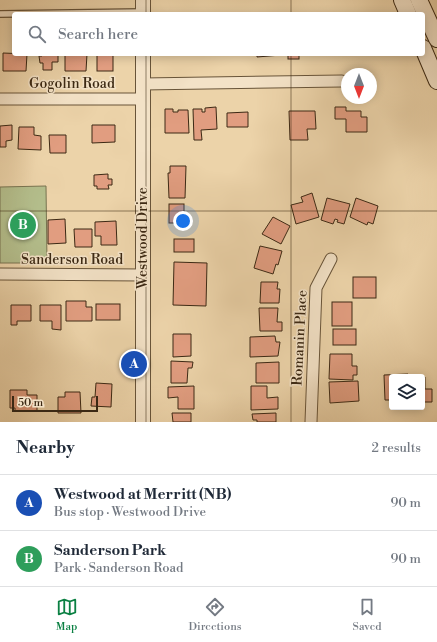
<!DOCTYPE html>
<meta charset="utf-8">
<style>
:root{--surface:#fff;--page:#f2f2f3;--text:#1f2937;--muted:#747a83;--line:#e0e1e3;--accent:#0b8043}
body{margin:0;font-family:"Libre Bodoni",serif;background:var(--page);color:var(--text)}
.controls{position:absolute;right:12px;bottom:12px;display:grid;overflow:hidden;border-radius:4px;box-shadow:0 2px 10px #0003}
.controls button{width:36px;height:36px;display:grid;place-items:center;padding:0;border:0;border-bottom:1px solid var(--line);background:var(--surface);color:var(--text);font:20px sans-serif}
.compass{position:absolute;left:341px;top:68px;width:36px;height:36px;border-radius:50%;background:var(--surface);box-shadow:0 2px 10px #0003;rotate:180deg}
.scale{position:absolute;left:12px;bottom:10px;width:86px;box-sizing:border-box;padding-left:4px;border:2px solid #3c2914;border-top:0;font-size:11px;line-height:14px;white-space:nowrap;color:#3c2914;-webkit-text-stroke:3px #f3e2c7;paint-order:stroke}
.you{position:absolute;left:183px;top:221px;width:14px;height:14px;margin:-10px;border:3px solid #fff;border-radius:50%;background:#1a73e8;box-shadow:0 0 0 6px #1a73e833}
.badge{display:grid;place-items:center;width:26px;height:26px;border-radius:50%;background:var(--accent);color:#fff;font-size:13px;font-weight:700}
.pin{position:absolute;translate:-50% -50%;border:2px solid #fff;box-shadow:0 1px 4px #0006}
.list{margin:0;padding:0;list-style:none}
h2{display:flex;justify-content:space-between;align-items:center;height:52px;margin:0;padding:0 16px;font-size:17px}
h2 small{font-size:13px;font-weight:400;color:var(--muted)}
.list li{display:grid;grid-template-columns:26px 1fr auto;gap:12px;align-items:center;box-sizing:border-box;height:56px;padding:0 16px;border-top:1px solid var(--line)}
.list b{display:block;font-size:15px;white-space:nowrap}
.list p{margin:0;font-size:13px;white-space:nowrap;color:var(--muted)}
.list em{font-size:13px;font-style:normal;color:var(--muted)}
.icon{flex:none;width:22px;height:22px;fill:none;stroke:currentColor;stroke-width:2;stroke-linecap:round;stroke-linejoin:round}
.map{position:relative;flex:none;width:437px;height:422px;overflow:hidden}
.search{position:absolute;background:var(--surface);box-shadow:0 2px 10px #0003;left:12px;right:12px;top:12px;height:44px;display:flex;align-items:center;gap:10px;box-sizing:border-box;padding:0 14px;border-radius:4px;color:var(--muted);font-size:15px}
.sheet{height:164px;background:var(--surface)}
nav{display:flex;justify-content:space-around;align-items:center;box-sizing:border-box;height:56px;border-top:1px solid var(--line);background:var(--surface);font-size:11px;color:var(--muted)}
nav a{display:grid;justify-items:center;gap:2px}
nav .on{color:var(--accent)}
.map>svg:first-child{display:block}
</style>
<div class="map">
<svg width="437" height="422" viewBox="0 0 437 422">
<rect width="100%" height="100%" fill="#ecd3a9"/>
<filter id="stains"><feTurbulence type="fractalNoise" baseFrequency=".005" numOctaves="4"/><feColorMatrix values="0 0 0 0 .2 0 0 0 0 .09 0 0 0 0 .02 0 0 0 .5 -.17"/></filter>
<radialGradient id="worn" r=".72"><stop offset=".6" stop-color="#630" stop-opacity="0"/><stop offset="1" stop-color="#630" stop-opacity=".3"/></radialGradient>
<!-- green -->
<path fill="#b3bd8b" stroke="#787350" d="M46,186L47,263H0V187Z"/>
<!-- building -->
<g fill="#e19d80" stroke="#3c2914">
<path d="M3,53L27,54L26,71H3Z"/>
<path d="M42,54H58V62H52V70H43V63H40L39,56H42Z"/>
<path d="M65,54H87L86,71H65Z"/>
<rect x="97" y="54" width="16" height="17"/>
<path d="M257,54H281V55L257,57Z"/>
<rect x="288" y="54" width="11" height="5"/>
<path d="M216,107L217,129L201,130L202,140H194L193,109H202V112H205V108Z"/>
<path d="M335,107H346V111H361V117H367V132H346V119H335Z"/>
<path d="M165,109H173V112H178V110H188L189,133H165Z"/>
<path d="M289,111H315L316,129H307L308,140H290Z"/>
<path d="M248,112V127H227V113Z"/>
<path d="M12,125V140L6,141V147H0V126Z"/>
<path d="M92,125H115V142L92,143Z"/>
<path d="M19,127H34V135L41,136V150L18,149Z"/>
<path d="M49,135H66V153H50Z"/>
<path d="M170,166H186L185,198H169L168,173H170Z"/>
<path d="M108,174V179H112V185H108L109,189H97V186H94V175Z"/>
<path d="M312,193L319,217L296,224L291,205L303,202L301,197Z"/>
<path d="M327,198L350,204L344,224L337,222L338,220L335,219L333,224L321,220Z"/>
<path d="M356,198L378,206L373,224L368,222L367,225L350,217Z"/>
<rect x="169" y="204" width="15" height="19"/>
<path d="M273,217L290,226L281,244L262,234Z"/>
<path d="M65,219L66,243L48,244V220Z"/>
<path d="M116,221L117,245H101V236H95V222Z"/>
<path d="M74,229H92V247H75Z"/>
<rect x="174" y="239" width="20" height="13"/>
<path d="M260,246L282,251L278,265L276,264L273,274L254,268Z"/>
<path d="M174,262L207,263L206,306L173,305Z"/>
<rect x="353" y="277" width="23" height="21"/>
<path d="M261,282H278L277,289H280L279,303H260Z"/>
<path d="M66,301H86V307H92V321H66Z"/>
<rect x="332" y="302" width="20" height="24"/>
<rect x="96" y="304" width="24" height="16"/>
<path d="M11,305H31V321H17V325H11Z"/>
<path d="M40,305H61V330L52,329V321H40Z"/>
<path d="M259,308H278L277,322H282V331H260Z"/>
<rect x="333" y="329" width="23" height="16"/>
<path d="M173,334H191V356L173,357Z"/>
<path d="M275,336L276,342H280L278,356L250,357V337Z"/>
<path d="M330,354H352V366H357V375H353V380L329,379Z"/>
<path d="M171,361L193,362L192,368H188L187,383H171Z"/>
<path d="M279,362V383H256V363Z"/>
<path d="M408,374V377H392V400H385L384,375Z"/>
<path d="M422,377H425V389H432V402H422Z"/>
<path d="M358,381L359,401L330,403L329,382Z"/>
<path d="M96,383L112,384L111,407L91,406L92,397H95Z"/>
<path d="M194,386V409H178V397L168,398V387Z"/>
<path d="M251,386H267V398L278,397V409L251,410Z"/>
<path d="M10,390H27V395H37V411H15V408H10Z"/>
<path d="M65,392H80L81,413H58V397H65Z"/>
<path d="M172,413H191V422H173Z"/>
<path d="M276,413V422H257V420H253L252,414Z"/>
</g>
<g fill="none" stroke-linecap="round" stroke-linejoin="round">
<defs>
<path id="service" d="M0,14L143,12"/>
<g id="minor">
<path d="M143,84L342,81"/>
<path d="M0,99H144"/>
<path d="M0,274L143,275"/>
<path d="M311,422L316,288L331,259"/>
</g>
<g id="tertiary">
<path d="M143,14V0"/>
<path d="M143,422V54"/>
</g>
<g id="secondary">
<path d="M402,0L408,14"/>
<path d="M419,0L437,39"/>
<path d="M423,48L437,81"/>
</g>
</defs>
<!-- service casing -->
<use href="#service" stroke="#685439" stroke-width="8"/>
<!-- minor casing -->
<use href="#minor" stroke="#685439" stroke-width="13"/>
<!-- tertiary casing -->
<use href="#tertiary" stroke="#685439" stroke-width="16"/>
<!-- secondary casing -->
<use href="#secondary" stroke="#3c2914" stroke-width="18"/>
<!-- service -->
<use href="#service" stroke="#f3e2c7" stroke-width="5.5"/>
<!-- minor -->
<use href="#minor" stroke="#f3e2c7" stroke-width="11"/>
<!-- tertiary -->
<use href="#tertiary" stroke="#f3e2c7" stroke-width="14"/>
<!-- secondary -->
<use href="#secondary" stroke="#f3e2c7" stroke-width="16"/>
</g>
<!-- grid -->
<path fill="none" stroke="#3c2914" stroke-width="1" stroke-opacity="0.55" d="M146,0V14M291,0V14M146,54V422M291,54V422M0,211H437"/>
<g text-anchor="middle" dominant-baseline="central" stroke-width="3" stroke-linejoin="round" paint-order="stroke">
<!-- street labels -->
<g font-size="14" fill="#3c2914" stroke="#f3e2c7">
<text x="72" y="84">Gogolin Road</text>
<text transform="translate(143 238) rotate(-90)">Westwood Drive</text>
<text x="72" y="260">Sanderson Road</text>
<text transform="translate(300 338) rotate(-87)">Romanin Place</text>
</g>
</g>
<rect width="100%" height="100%" filter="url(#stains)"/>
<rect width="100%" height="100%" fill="url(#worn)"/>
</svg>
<div class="controls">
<button><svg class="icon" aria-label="layers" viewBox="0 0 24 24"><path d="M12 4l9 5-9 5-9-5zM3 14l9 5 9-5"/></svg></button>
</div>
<svg class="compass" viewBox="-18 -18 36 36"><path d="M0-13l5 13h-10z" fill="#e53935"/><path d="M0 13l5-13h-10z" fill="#747a83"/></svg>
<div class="scale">50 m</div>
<div class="you"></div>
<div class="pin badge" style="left:134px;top:364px;background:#1a4fb4">A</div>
<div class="pin badge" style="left:23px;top:225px;background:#2e9e5b">B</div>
<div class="search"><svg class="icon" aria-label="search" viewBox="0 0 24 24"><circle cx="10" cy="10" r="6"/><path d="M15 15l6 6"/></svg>Search here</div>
</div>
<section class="sheet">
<h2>Nearby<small>2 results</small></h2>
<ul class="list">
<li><span class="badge" style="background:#1a4fb4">A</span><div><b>Westwood at Merritt (NB)</b><p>Bus stop · Westwood Drive</p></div><em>90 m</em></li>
<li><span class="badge" style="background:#2e9e5b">B</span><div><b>Sanderson Park</b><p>Park · Sanderson Road</p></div><em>90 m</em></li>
</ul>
</section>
<nav>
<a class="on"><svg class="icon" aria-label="map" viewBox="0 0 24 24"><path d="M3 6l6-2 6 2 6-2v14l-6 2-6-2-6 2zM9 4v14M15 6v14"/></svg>Map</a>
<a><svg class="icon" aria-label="directions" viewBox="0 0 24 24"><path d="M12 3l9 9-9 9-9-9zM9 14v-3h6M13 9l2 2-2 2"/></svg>Directions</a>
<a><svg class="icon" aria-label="saved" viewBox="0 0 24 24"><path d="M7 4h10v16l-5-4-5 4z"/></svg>Saved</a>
</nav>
